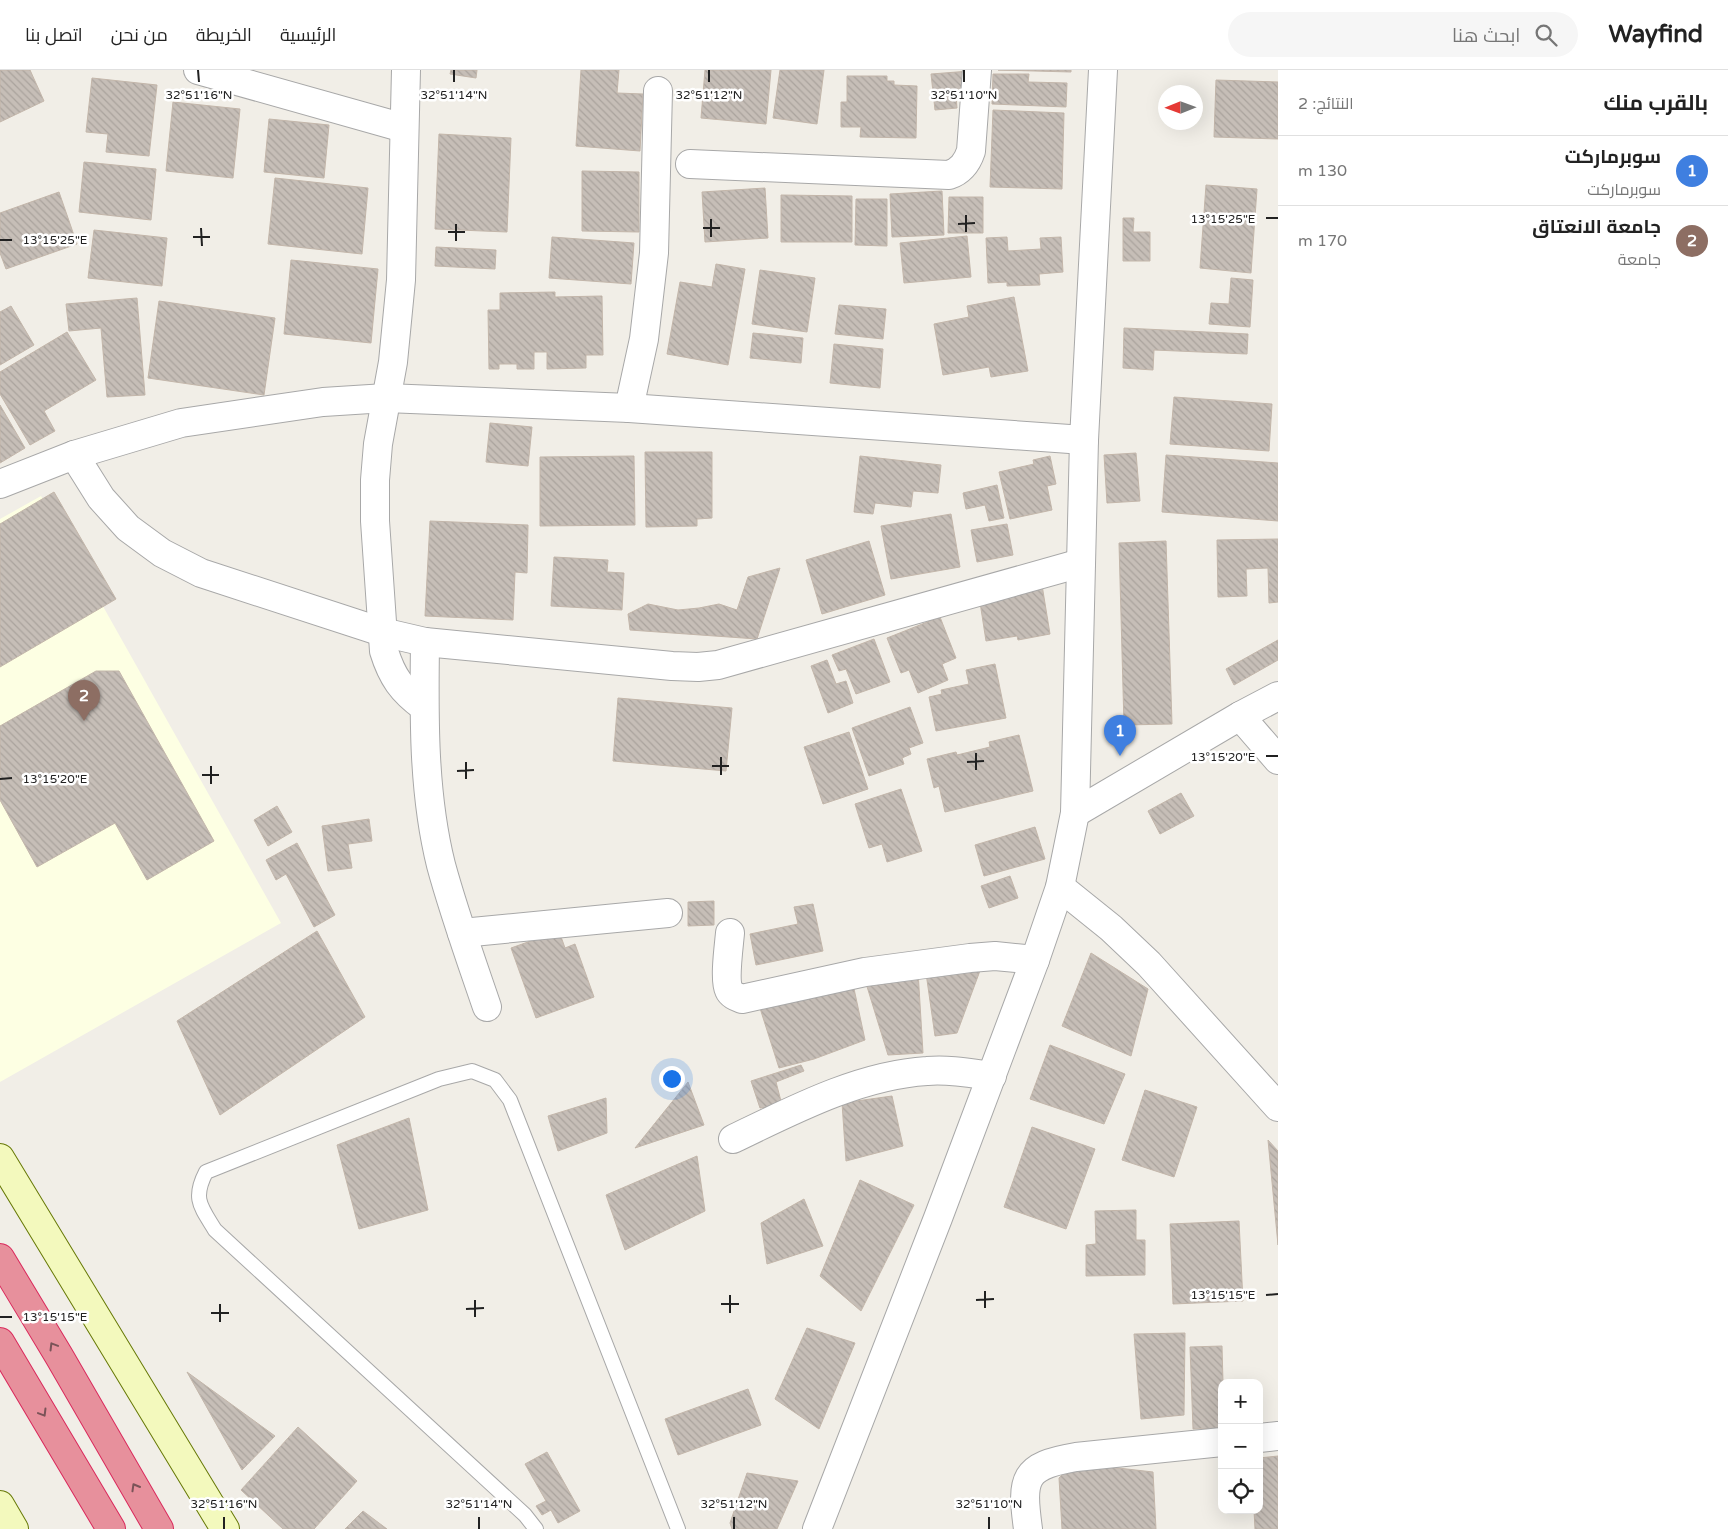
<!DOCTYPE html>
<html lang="ar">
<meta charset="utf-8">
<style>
:root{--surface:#fff;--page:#f6f6f6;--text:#222;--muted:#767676;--line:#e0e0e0;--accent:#d00d02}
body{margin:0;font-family:"Varela Round",Cairo,sans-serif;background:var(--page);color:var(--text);direction:rtl}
.controls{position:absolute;right:15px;bottom:15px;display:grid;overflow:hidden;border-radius:10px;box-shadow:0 5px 20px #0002}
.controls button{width:45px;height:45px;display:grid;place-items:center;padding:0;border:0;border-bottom:1px solid var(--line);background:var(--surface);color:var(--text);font:25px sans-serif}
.compass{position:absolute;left:1158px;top:15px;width:45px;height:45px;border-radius:50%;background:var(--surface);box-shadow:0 5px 20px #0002;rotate:269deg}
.you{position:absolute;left:671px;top:1008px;width:18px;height:18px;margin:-12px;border:4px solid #fff;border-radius:50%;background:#1a73e8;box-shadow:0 0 0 8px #1a73e833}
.badge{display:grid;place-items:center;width:32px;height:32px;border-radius:50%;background:var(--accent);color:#fff;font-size:16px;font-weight:700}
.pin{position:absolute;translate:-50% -41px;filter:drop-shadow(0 1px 2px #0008)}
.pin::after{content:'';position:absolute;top:26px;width:18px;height:15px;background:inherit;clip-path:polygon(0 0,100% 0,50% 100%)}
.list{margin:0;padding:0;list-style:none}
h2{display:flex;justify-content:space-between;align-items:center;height:65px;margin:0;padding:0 20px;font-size:21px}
h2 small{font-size:16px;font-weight:400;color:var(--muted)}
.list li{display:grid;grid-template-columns:32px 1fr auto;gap:15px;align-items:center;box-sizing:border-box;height:70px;padding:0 20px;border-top:1px solid var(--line)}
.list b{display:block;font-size:19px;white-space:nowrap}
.list p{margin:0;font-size:16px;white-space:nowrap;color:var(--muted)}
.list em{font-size:16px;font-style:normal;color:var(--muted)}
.icon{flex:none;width:28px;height:28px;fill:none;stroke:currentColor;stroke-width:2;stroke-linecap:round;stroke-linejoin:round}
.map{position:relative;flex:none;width:1278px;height:1459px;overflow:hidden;direction:ltr}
header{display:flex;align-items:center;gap:30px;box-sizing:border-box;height:70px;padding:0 25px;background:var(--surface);border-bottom:1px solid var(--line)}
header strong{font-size:24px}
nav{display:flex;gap:28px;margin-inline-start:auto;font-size:18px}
.search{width:350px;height:45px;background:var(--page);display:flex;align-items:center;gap:12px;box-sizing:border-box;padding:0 18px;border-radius:28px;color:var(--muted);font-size:19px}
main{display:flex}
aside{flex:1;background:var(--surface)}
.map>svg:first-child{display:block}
</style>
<header>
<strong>Wayfind</strong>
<div class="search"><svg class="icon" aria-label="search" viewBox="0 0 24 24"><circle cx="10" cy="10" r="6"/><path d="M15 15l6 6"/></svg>ابحث هنا</div>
<nav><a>الرئيسية</a><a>الخريطة</a><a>من نحن</a><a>اتصل بنا</a></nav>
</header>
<main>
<aside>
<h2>بالقرب منك<small>النتائج: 2</small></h2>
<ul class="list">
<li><span class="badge" style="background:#3f7fe0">1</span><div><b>سوبرماركت</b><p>سوبرماركت</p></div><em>130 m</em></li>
<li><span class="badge" style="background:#8d6e63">2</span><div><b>جامعة الانعتاق</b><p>جامعة</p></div><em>170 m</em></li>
</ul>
</aside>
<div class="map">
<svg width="1278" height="1459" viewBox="0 0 1278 1459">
<defs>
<pattern id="building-back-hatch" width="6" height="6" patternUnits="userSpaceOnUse" patternTransform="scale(1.25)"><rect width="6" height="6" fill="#c6beb7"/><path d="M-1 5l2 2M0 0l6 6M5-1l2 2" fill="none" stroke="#aaa39d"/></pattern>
</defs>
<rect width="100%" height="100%" fill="#f1eee7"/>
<!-- education -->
<path fill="#fdffe3" d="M41,426L281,853L0,1012V449Z"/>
<!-- building -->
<g fill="url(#building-back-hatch)" stroke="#c3b6aa">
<path d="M0,0H30L44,31L0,52Z"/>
<path d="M451,0H477L476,8L450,4Z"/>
<path d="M581,0H619L617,23L643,24L640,81L576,76Z"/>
<path d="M705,0H771L766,54L701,48Z"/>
<path d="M780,0H824L817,54L773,48Z"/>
<path d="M998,0H1071V2Z"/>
<path d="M970,1L964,25L956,26L957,38L935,40L931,4Z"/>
<path d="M993,4H1029L1028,12L1067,13L1066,37L992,34Z"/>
<path d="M847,6H887V11H894V15L917,16L916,68L860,67L861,57H841V32H847Z"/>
<path d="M92,8L157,15L149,86L106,82L108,64L86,62Z"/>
<path d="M1216,10L1278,12V69L1214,67Z"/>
<path d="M173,32L240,39L233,108L166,101Z"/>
<path d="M993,40L1064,43L1062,119L990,117Z"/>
<path d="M269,49L329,55L324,108L264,102Z"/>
<path d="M439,64L511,68L507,162L435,159Z"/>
<path d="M84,92L156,99L151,150L79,142Z"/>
<path d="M582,101L639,102V162L582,161Z"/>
<path d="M275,108L368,118L362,184L268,174Z"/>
<path d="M1206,115L1257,119L1251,203L1200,198Z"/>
<path d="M765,118L768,168L705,172L702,122Z"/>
<path d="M942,121L944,165L892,167L890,124Z"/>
<path d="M59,122L77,174L6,199L0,183V143Z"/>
<path d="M781,125L852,126V172H781Z"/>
<path d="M949,127H983V163H948Z"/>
<path d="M856,129H887V176L855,175Z"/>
<path d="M1123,148H1134L1133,162H1150V191H1123Z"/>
<path d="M94,160L167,168L162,216L88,208Z"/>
<path d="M967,166L971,207L904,213L900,173Z"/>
<path d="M552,167L634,173L631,214L549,208Z"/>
<path d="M1007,167L1008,181L1041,179L1040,168L1061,167L1063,202L1039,204L1040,215L1007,216V212L988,213L986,168Z"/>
<path d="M436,177L496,180L495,199L435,196Z"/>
<path d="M291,190L378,199L371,273L284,264Z"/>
<path d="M716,194L745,199L728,295L667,284L680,212L712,217Z"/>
<path d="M760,200L815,208L807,262L752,254Z"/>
<path d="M1231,208L1253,210L1250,257L1209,254L1211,233L1229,234Z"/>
<path d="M555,222V227L602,226L603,285H586V298L547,299V282H534V299H517V294H499V299H489L488,240H500V223Z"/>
<path d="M1014,227L1028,301L991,307L989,297L943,305L934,254L969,247L967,236Z"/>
<path d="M137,228L145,325L107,327L101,258L69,261L66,234Z"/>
<path d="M159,231L275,248L264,325L148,308Z"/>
<path d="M839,235L886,239L883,269L835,264Z"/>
<path d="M11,236L34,275L0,295V242Z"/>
<path d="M1124,258L1248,264L1247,284L1154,280L1153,300L1123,298Z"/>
<path d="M67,262L96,310L44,341L55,361L30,375L0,324V302Z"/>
<path d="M753,263L803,268L801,293L750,288Z"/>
<path d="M834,274L883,279L880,318L830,313Z"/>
<path d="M1174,327L1272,334L1269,381L1170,374Z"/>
<path d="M0,335L25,378L0,393Z"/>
<path d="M490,353L532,357L528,396L486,392Z"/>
<path d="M645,382H712V448L697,449V456L646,457Z"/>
<path d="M1136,383L1140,431L1107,433L1104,385Z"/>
<path d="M1166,385L1278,393V451L1162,442Z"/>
<path d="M634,386L635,455L540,456V387Z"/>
<path d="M860,386L941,395L938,423L913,421L911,437L875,433L873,444L854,442Z"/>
<path d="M1050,386L1056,414L1047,416L1052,440L1010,449L999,402L1034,394L1033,390Z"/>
<path d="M997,415L1004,448L989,451L985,435L966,439L963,423Z"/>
<path d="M54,422L116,529L0,597V454Z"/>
<path d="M951,444L960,497L891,509L881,456Z"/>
<path d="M430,451L528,455L527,503L515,502L513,550L425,546Z"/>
<path d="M1007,454L1013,485L977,492L971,460Z"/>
<path d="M1278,469V532L1269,533L1268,498L1246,499L1247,526L1218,527L1217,470Z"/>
<path d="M869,471L885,525L822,544L806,490Z"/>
<path d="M1166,471L1172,654L1124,655L1119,473Z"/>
<path d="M554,487L608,490L607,502L624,503L622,540L551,536Z"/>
<path d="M780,498L757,569L630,560L628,544L648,534L678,540L699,538L719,534L737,540L748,507Z"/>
<path d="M1042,515L1050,564L1018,570L1017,566L986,571L979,526Z"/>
<path d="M940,547L956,588L942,594L948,610L918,623L909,600L901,603L887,568Z"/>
<path d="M874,569L890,612L856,624L846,599L839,601L832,585Z"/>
<path d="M1278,570V590L1234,615L1226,599Z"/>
<path d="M827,590L836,614L846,611L853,633L828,643L811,596Z"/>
<path d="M995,594L1006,648L936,661L929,627L942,624L941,620L969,614L966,600Z"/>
<path d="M96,601H119L214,771L147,810L115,753L37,797L0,730V656Z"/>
<path d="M618,628L732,638L726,701L613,691Z"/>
<path d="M910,637L923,673L909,678L911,684L902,688L904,694L869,706L852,658Z"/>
<path d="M849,662L868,719L823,734L804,677Z"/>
<path d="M1019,665L1033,721L945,742L939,716L934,718L927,689L956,682L957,685L990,677L989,672Z"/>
<path d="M901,719L922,781L887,792L882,774L869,778L855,734Z"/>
<path d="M1181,723L1194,746L1160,764L1148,741Z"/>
<path d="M277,736L292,762L268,776L254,750Z"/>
<path d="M369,749L372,771L348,774L352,798L328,801L322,756Z"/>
<path d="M1035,757L1045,789L984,806L975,775Z"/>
<path d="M297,773L335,845L314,857L286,804L276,810L266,790Z"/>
<path d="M1010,806L1018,828L989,838L981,816Z"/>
<path d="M714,831V855L688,856V832Z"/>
<path d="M813,834L823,881L756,895L750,864L798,854L794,837Z"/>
<path d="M317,861L365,947L220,1045L177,951Z"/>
<path d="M559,861L565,878L575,874L594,927L536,948L511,878Z"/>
<path d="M1091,883L1148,919L1131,986L1062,956Z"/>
<path d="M981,898L957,963L935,966L926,903Z"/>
<path d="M918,901L923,983L888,985L865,910Z"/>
<path d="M853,914L865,970L814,989L779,998L759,935Z"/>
<path d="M1050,975L1125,1004L1104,1054L1030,1029Z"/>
<path d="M801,995L804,1001L776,1012L782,1035L760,1038L751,1011Z"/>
<path d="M688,1012L704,1055L635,1078Z"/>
<path d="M1145,1020L1197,1037L1174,1107L1122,1090Z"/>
<path d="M892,1026L903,1076L846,1091L842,1033Z"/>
<path d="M606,1028L607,1063L558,1081L548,1046Z"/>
<path d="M409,1048L428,1140L359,1159L337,1075Z"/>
<path d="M1032,1057L1095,1079L1066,1159L1004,1137Z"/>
<path d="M1268,1070L1278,1081V1175Z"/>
<path d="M697,1086L705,1141L625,1180L606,1125Z"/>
<path d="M860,1110L914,1135L861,1241L820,1206Z"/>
<path d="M804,1129L823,1176L767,1194L761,1153Z"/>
<path d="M1136,1140V1170H1145V1205L1086,1206V1175L1096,1174L1095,1141Z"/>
<path d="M1239,1151L1243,1231L1173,1234L1170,1154Z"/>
<path d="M807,1258L855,1273L819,1359L775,1329Z"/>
<path d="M1185,1263L1184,1345L1141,1349L1134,1264Z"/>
<path d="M1222,1276L1223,1313H1222V1358L1193,1359L1190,1277Z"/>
<path d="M187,1302L275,1366L242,1400Z"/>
<path d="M748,1319L761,1355L678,1385L665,1349Z"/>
<path d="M298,1357L357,1411L314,1459H283L241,1420Z"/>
<path d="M547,1382L580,1441L558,1453L551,1440L542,1445L536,1436L546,1431L525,1394Z"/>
<path d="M1278,1386V1459H1255L1254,1440H1259V1388Z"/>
<path d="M1072,1395L1101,1396L1153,1402L1156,1459H1062L1059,1408Z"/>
<path d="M747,1403L798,1411L777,1459H732L730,1453Z"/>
<path d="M363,1441L387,1459H345Z"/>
</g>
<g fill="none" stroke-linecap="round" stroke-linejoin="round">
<defs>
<path id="lane" d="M536,1459L525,1445L215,1160C201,1137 192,1129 206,1102L439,1009L472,1001L495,1010L510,1030L678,1459"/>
<g id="street">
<path d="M198,0L404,58"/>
<path d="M406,0L401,210L393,292L378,374L375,410V451L384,581C392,607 402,621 424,637"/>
<path d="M690,94L949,105C961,101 967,93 971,81L977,0"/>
<path d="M629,338L644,269L654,183L658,21"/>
<path d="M74,385L101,428L128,458L162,483L201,503L382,562L425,572L672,596L698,597L718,595L1081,493"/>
<path d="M0,414L74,385L181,353L323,332L386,328L629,338L1084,370"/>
<path d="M425,572C424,646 423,723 441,795C454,843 471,890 487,937"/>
<path d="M1240,646L1278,690"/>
<path d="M1075,743L1240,646L1278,626"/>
<path d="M1060,817L1111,858L1149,894L1278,1037"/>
<path d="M462,863L668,843"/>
<path d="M730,863C729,875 724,910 729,920C731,925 737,927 742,929L865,902L970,888L995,886L1035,890"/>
<path d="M733,1069C793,1040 860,1005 927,1001C949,999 970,1003 992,1006"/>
<path d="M1259,1368L1278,1366"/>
<path d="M817,1459L938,1148L1035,890L1060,817L1075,743L1084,370L1103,0"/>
<path d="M1028,1459C1021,1408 1023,1396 1076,1387L1222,1372"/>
</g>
<g id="secondary">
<path d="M0,1088L225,1459"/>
<path d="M0,1435L14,1459"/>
</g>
<g id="highway">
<path d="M0,1188L59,1286L159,1459"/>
<path d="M0,1272L111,1459"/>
</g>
</defs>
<!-- lane casing -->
<use href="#lane" stroke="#a8a8a8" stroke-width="16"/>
<!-- street casing -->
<use href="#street" stroke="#a8a8a8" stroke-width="30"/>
<!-- secondary casing -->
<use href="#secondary" stroke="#677906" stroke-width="30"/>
<!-- highway casing -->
<use href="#highway" stroke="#da295c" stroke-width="30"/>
<!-- lane -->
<use href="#lane" stroke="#fff" stroke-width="14"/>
<!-- street -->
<use href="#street" stroke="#fff" stroke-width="28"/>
<!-- secondary -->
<use href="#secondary" stroke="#f3f9bd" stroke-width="28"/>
<!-- highway -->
<use href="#highway" stroke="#e7909c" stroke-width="28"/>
</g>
<!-- one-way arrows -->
<defs><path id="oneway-chevron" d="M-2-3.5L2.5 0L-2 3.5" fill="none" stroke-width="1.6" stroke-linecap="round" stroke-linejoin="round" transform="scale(1.25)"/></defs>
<g stroke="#7a5358">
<use href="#oneway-chevron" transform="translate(53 1276) rotate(-121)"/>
<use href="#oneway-chevron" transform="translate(43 1343) rotate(59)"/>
<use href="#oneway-chevron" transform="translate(135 1417) rotate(-120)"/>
</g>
<!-- ticks -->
<path fill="none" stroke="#212121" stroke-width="2" d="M198,0L199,12M454,0V12M709,0V12M964,0V12M966,145V162M1266,148H1278M711,149V167M456,154V171M958,154L975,153M201,158L202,176M703,158H720M448,162H465M193,167H210M0,170H12M976,683V700M1266,686H1278M721,687V705M466,692V709M967,692L984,691M211,696V714M712,696H729M457,701L474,700M202,705H219M0,709L12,708M985,1221V1238M730,1225V1243M1266,1225L1278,1224M475,1230V1247M976,1230L994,1229M220,1234V1252M721,1234H739M466,1239L484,1238M211,1243H229M0,1247H12M224,1447V1459M479,1447V1459M734,1447V1459M989,1447V1459"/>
<g font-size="12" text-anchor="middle" fill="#212121" stroke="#fff" stroke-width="5" stroke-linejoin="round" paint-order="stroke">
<text x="199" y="29">32°51'16"N</text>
<text x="454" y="29">32°51'14"N</text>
<text x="709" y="29">32°51'12"N</text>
<text x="964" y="29">32°51'10"N</text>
<text x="1223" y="153">13°15'25"E</text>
<text x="55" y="174">13°15'25"E</text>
<text x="1223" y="691">13°15'20"E</text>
<text x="55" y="713">13°15'20"E</text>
<text x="1223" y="1229">13°15'15"E</text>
<text x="55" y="1251">13°15'15"E</text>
<text x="224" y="1438">32°51'16"N</text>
<text x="479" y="1438">32°51'14"N</text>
<text x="734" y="1438">32°51'12"N</text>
<text x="989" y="1438">32°51'10"N</text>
</g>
</svg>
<div class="controls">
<button>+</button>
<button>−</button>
<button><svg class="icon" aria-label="locate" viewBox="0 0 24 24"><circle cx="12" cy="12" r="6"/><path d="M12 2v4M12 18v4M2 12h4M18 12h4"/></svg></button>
</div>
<svg class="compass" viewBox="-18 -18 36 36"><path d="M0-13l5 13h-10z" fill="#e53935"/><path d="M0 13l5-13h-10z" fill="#767676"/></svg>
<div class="you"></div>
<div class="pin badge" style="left:1120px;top:686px;background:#3f7fe0">1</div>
<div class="pin badge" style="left:84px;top:651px;background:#8d6e63">2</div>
</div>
</main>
